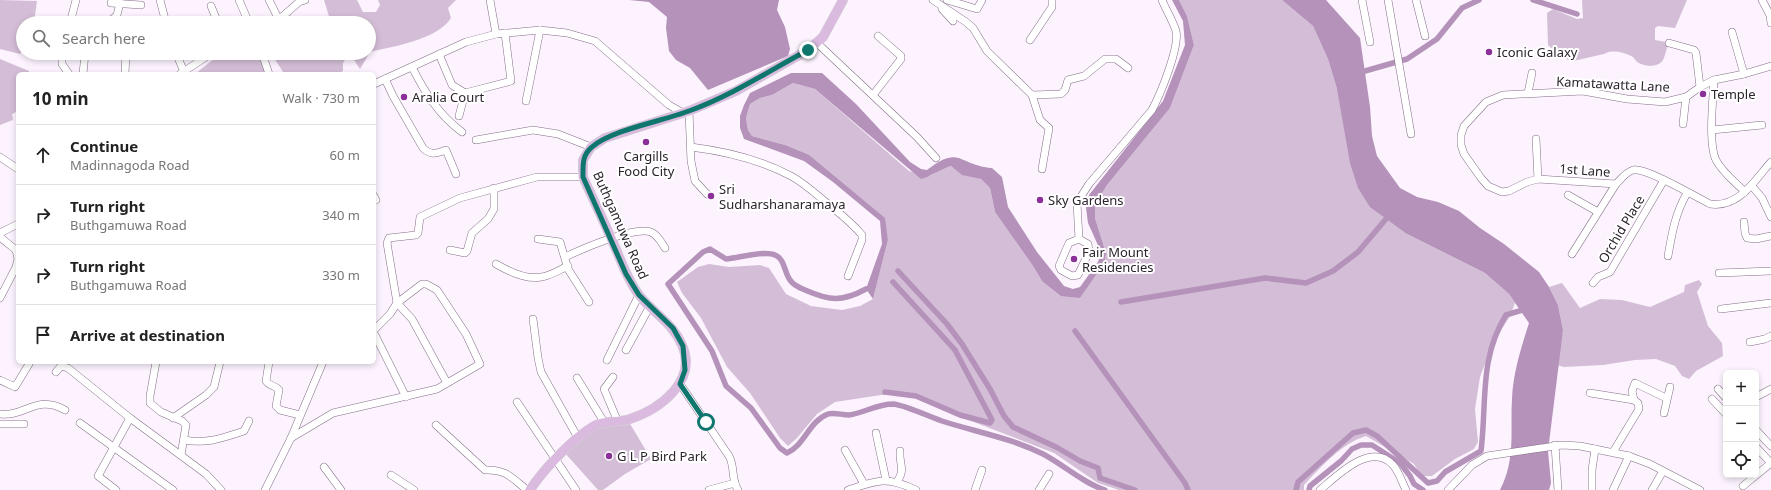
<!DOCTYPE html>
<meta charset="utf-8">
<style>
:root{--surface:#fff;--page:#f6f6f6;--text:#222;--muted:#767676;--line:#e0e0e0}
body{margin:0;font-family:"Noto Sans",sans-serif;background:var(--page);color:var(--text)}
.controls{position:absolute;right:12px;bottom:12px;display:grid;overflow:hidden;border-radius:6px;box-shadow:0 2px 6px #0003}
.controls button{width:36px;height:36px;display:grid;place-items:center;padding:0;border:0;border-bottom:1px solid var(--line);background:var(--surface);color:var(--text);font:20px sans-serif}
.stop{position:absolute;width:12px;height:12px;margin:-9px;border:3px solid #0f766e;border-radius:50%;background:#fff}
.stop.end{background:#0f766e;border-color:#fff;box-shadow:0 1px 4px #0008}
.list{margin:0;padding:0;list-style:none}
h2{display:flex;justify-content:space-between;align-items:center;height:52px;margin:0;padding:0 16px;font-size:17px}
h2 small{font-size:13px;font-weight:400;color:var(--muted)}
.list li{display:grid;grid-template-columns:26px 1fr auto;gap:12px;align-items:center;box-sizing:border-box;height:60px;padding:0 16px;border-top:1px solid var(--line)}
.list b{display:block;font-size:15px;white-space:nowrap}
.list p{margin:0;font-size:13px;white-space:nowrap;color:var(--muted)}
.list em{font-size:13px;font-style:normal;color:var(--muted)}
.icon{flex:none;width:22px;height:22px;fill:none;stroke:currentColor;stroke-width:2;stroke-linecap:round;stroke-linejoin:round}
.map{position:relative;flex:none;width:1771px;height:490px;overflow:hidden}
.search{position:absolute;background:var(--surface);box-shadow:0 2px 6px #0003;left:16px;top:16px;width:360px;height:44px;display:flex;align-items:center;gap:10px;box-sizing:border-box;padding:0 14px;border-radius:22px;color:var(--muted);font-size:15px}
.panel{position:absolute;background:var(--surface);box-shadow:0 2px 6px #0003;left:16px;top:72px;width:360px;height:292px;border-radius:6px}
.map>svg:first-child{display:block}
</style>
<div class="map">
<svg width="1771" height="490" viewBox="0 0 1771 490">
<rect width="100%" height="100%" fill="#fcf3fe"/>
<!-- green -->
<g fill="#d4bed7">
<path d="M0,0L37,1L34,23H23V50L20,54L0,49Z"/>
<path d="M324,0H357L363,12H376L380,5L378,0H456L448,8L451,18C437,40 394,46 370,52L360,69L352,57L348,55L343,63V71L337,74H290L283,72L271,53H369V23H331Z"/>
<path d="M1179,0H1282L1313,26L1328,59L1337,89L1407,234L1485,273L1509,294L1515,303L1510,316L1492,345L1480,377L1475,409L1478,442L1474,449L1455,459L1432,476H1421L1414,464L1366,436C1341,444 1322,466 1304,485V490H1119L1098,483L1054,453L953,414L910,395H881L835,402L817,414L797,438L788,446L780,438L750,393L727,367L701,318L682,293L677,282L698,267L709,264L729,267L760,265L769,268L786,294L811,306L842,310L860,306L873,299L888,240L884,218L785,145L752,136L748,130L746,118L750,104L760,98L772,95L793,83L815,89L909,171L930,176L942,168L951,166L962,174L981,179L990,188L995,212L1033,266L1042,281L1080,298L1106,253L1095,218V205L1107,185L1170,108L1194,45L1187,16Z"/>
<path d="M1582,0H1687L1675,28L1658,26L1655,28V40L1666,42L1668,45C1666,50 1665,56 1663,60C1658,68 1644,67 1637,62C1635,60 1634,57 1631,56C1623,52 1611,49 1604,54L1573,61L1562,58L1548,45L1547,13L1553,9L1577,19L1583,18Z"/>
<path d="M290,15L296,23H282Z"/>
<path d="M227,53H260L265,74H195L215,58Z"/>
<path d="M0,59L29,71V74H18V111L12,114L13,120L0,125Z"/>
<path d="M1699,280L1702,284L1697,292L1708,326L1722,343L1723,356L1696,371L1689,379L1682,376L1675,366L1656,359L1635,360L1603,365L1564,367L1557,365L1563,330L1558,305L1549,287L1562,283L1580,308L1600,299L1622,300L1650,307L1684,292L1685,285Z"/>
<path d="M629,422L651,459L625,474L603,490H598L565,453L595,427Z"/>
</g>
<!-- water -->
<g fill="#b492b9">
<path d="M629,0H779L777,10L785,27L790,49L788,56L708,90L690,68L676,60L669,51L666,28L667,17L649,2Z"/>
<path d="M1172,0H1179L1187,16L1194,45L1170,108L1107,185L1095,205V218L1106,253L1104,263L1080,298L1061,296L1042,281L1033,266L995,212L990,188L981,179L962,175L951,166C940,169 932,176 921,179L815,89L793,83L772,95L760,98L750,104L746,118L748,130L752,136L785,145L809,155L885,218L888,240L873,299L866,289L882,244L880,221L833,182L804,161L744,139L740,128V116L744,105L750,93L791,73H822L856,104L910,162L921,169L927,170C960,144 958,165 992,168L1002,177L1008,207L1037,252L1064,286L1073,289L1080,287L1098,262L1101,252L1088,223L1086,208L1089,195L1163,101L1185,45L1183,21Z"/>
<path d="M1282,0H1326L1360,38L1370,107L1372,136L1377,156L1400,188L1417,197L1438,202L1459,211L1480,228L1504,244L1539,272L1549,287L1558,305L1563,330L1548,451L1551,483L1549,490H1500C1516,459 1510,432 1512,399C1513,373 1521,348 1529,323L1509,294L1485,273L1407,234L1370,207L1358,188L1350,163L1337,89L1328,59L1313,26Z"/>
</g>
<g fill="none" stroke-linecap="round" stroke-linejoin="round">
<!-- canal -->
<g stroke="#b492b9" stroke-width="5.5">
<path d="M1533,0L1577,14"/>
<path d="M1358,73L1407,59L1437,39L1462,8L1479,0"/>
<path d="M898,271L947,324L962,344L990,389L1004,416L1013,427L1058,448L1080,461L1098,468L1100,478L1135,490"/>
<path d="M866,289C842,302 830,301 805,290C800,288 793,285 790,280C784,272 785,259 775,255C765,250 738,258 726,259L710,249L703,252L668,284L712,351L726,386L751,408L780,448L787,453C805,445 809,421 828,414C834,412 842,415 849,415C864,413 877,404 893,404C905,405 930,417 942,421C976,432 1011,438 1043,454C1064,465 1083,483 1105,490"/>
<path d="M1121,302L1265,278L1306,283L1333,271L1358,252L1386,219"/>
<path d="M1075,331L1185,483L1188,490"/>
<path d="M885,392L916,396L960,415L990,423L992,420L955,350L893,282"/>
<path d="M1296,490L1298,482L1353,433L1366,430L1377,436L1428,483L1437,481L1445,472L1481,451C1487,403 1479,358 1506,315L1526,309"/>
<path d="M1309,490L1310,486L1341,461L1352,449L1361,445H1372L1400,463L1410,476L1414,484L1423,490"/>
</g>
<defs>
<g id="minor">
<path d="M160,0L166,23"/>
<path d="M239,0L249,23"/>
<path d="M269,0L279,20"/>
<path d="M490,0L496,34"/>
<path d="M933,0L966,22L973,28L987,51L1032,95L1040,120L1049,128L1042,169"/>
<path d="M947,0L977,9L982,0"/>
<path d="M1362,0L1370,42"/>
<path d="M1388,0L1411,134"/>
<path d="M1416,0L1425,36"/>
<path d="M1762,0L1770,15L1771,23"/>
<path d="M111,3L141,5"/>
<path d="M211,6L218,23"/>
<path d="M942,9L953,21"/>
<path d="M70,23L76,0"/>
<path d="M108,23L117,15L120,3"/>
<path d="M275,23L299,2L305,0"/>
<path d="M1732,32L1744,74"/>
<path d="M1030,40L1052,7V0"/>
<path d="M817,43L917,137L936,158"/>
<path d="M1669,43L1694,50L1696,53L1700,87"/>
<path d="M62,53V64L69,74"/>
<path d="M176,53L184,72"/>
<path d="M262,53L269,74"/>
<path d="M439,54L452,85L465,93L511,81L505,33"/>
<path d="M1771,66L1744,74L1714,80L1700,87L1686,97L1665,102L1627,99L1583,91L1503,95L1486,102L1464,126L1461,135V145L1464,154L1481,178L1488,186L1502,192L1509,191L1527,182L1538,179L1616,184C1621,179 1626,172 1633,170C1646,167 1696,197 1710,204C1739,208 1754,181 1771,162"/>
<path d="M412,67C425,93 439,115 462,132"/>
<path d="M83,74L85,53"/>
<path d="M125,74L126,53"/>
<path d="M180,74L212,53"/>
<path d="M385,79L393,96L423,148C431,156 437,153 446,150L456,174"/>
<path d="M1714,80C1713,99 1708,144 1716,160C1722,172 1735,182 1745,192"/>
<path d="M374,84L466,42L496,34L540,30L567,33L595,41L669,105L683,113"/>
<path d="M1528,93L1532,73"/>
<path d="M873,95L901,59V56L878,36"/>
<path d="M1032,95L1061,94L1065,90L1068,80L1084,76L1105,59H1116L1128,68"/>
<path d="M526,101L540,30"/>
<path d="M689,111L691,161L695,181L707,194"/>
<path d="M459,116L465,93"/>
<path d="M1683,124L1686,97"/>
<path d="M1712,130L1762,125"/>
<path d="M1536,139L1538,179"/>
<path d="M476,140L533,130L558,134L591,147"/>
<path d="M691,147C723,151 761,160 791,176C806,184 819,197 833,208C843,216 853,224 862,235V240L848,276"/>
<path d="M0,157L18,169"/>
<path d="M1752,186L1762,198L1771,217"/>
<path d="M1568,195L1598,212"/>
<path d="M374,196L376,200"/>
<path d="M1744,222L1745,233L1747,238L1756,239L1771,236"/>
<path d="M0,233L18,224"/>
<path d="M0,237L16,250L18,259L16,267L0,298"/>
<path d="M538,239L560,242L568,269L589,302"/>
<path d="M1079,239L1077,203L1089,184L1152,110C1160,95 1180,47 1176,31C1173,21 1166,10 1162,0"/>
<path d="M1079,239L1088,244L1089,252L1078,275L1072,276L1061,270L1059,266L1069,243Z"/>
<path d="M450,250L465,253L467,251L472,233L488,219L494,209V188"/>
<path d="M1572,254L1616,184"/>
<path d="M1668,256C1672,233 1675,214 1687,193"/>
<path d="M565,257C582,249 634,226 651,232C658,235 661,242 665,248"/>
<path d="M496,264C508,271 526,280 541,277C550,276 559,270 568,266"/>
<path d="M1719,273L1771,271"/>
<path d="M1593,283L1598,277L1610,272L1664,180"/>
<path d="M397,303L412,319L447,383"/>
<path d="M1721,309L1771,303"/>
<path d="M533,319L538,358L541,372L578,438"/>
<path d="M374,330L390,314L397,303L387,243L389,238L416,235L418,233L420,217L460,198L537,177H583"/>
<path d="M374,333L406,397"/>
<path d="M1750,342L1765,339L1771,336"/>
<path d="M626,350L650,306"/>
<path d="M607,360L639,295"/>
<path d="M156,362L150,396V403L161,412L182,421L186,425L181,455"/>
<path d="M269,362L266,381C269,386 275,385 279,390L276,406L280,410L300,415"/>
<path d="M56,372L61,366L68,368L130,418L206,474L221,490"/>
<path d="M613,377L604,389L618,422"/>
<path d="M577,378L604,422"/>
<path d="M0,380L15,387L29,364"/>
<path d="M680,384L729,456C735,466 731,480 738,490"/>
<path d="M1718,389L1726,398"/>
<path d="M1590,393L1634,400L1638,403L1639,409L1613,452"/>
<path d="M1758,396L1771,389"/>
<path d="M1712,399L1726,414"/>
<path d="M1634,400L1632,391L1635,383L1666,398"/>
<path d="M517,402L576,490"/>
<path d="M1664,413L1670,387"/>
<path d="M0,414C26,417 36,394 65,410"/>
<path d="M173,418L206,395L214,387L220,362"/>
<path d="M80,423L173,490"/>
<path d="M0,424H24"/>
<path d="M436,425L485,470C506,469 512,478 527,490"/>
<path d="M1756,430L1771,446"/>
<path d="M876,433L886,480"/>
<path d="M291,438L333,413L437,389L480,364L466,334L437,290L426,284H422L397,303"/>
<path d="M184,440C208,444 222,438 244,431L249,421"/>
<path d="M1555,445L1558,490"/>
<path d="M1756,447L1771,463"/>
<path d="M845,450L864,484"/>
<path d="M324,467L341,490"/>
<path d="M391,475L414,490"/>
<path d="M897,482C906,468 899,466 900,451"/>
<path d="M1743,486L1771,463"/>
<path d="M116,490L98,476L130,418"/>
<path d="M265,490L291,438L323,362"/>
<path d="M709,490L735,483"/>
<path d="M848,490C877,480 887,476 916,490"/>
<path d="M975,490L982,470"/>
<path d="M1039,490L1049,474"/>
<path d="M1320,490C1338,475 1371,441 1393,465C1399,472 1402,482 1406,490"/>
<path d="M1448,490L1472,465L1487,456L1562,445L1580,446L1629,456L1650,464L1700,490"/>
<path d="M1592,490V470L1595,449"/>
<path d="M1613,490L1629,456"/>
<path d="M1652,490L1663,471"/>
</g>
<path id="major" d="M530,490C543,470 573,438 594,426C605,420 618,423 630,419C660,409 698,381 682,345C673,323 653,313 639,295C626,278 620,257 611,238C602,217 592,197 583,177V160L591,147L605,138L689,111L736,91L808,50L823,37L843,0"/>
</defs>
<!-- minor casing -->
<use href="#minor" stroke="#836e86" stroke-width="8"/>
<!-- major casing -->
<use href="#major" stroke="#d5d3d5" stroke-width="10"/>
<!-- minor -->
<use href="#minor" stroke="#fff" stroke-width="7"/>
<!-- major -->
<use href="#major" stroke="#dabbdf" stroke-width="9"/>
</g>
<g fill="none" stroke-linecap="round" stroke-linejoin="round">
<!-- route -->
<path stroke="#0f766e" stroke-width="5" d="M706,422L680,384L685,370L683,346L673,328L639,295L626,274L583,177C583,165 582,155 592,147C611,130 663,121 689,111C731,96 769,71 808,50"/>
</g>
<!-- markers -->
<g fill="#8b2f99" stroke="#fff" stroke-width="1.5">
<circle cx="1489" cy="52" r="4"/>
<circle cx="1703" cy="94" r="4"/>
<circle cx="404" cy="97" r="4"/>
<circle cx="646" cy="142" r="4"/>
<circle cx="711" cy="196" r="4"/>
<circle cx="1040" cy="200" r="4"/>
<circle cx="1074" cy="259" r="4"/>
<circle cx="609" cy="456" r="4"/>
</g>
<g text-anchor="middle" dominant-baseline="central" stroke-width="4" stroke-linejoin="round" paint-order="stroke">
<!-- poi labels -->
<g font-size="13" fill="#2c232d" stroke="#fff" text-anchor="start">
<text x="1497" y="52">Iconic Galaxy</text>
<text x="1711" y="94">Temple</text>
<text x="412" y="97">Aralia Court</text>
<text x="646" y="156" text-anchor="middle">Cargills<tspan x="646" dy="15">Food City</tspan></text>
<text x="719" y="189">Sri<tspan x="719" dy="15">Sudharshanaramaya</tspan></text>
<text x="1048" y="200">Sky Gardens</text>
<text x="1082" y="252">Fair Mount<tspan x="1082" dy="15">Residencies</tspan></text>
<text x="617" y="456">G L P Bird Park</text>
</g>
<!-- street labels -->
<g font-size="13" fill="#2c232d" stroke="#fff">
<text transform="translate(1613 84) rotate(3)">Kamatawatta Lane</text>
<text transform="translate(1585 170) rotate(4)">1st Lane</text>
<text transform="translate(621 225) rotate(66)">Buthgamuwa Road</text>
<text transform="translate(1621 229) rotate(-59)">Orchid Place</text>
</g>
</g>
</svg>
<div class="controls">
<button>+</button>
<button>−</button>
<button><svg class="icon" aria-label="locate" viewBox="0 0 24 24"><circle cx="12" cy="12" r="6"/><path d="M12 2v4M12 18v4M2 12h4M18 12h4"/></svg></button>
</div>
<div class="stop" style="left:706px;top:422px"></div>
<div class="stop end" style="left:808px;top:50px"></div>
<div class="search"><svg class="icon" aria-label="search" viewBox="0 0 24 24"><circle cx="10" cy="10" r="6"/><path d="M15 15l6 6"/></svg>Search here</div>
<section class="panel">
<h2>10 min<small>Walk · 730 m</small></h2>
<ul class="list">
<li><svg class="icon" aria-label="ahead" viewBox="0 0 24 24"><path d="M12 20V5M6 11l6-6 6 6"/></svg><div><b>Continue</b><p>Madinnagoda Road</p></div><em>60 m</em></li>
<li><svg class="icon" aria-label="right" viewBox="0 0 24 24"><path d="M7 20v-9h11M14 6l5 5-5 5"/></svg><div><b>Turn right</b><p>Buthgamuwa Road</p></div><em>340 m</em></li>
<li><svg class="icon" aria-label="right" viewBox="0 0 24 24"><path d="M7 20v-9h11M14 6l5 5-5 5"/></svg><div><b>Turn right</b><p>Buthgamuwa Road</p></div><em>330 m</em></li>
<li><svg class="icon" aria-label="arrive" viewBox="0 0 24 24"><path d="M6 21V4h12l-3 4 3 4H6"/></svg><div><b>Arrive at destination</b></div></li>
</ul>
</section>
</div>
